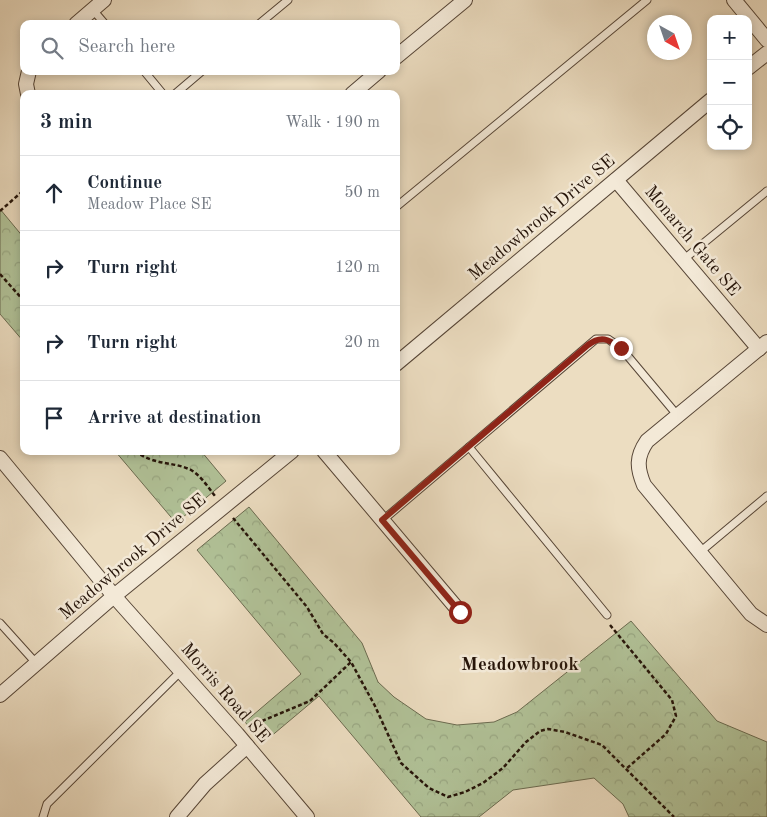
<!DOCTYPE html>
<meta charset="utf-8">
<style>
:root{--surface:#fff;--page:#f6f6f7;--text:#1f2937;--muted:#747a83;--line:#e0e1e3}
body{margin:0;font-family:"Old Standard TT",serif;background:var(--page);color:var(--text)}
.controls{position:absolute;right:15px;top:15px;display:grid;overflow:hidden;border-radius:10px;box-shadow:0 2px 8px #0003}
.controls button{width:45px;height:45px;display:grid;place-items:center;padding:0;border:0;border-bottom:1px solid var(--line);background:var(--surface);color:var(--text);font:25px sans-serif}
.compass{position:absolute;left:647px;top:15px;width:45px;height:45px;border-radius:50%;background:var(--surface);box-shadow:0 2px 8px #0003;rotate:140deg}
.stop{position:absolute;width:15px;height:15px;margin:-11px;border:4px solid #8f2418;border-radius:50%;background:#fff}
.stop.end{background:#8f2418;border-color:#fff;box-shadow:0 1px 5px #0008}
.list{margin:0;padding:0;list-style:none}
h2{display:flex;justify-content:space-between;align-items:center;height:65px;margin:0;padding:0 20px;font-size:21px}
h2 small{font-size:16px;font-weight:400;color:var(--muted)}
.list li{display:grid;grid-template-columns:32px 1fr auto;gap:15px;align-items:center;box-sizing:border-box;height:75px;padding:0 20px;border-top:1px solid var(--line)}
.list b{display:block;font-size:19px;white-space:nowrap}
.list p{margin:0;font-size:16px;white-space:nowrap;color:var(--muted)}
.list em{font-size:16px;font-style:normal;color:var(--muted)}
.icon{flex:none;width:28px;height:28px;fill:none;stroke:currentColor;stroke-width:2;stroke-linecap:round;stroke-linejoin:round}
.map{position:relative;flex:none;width:767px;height:817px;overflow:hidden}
.search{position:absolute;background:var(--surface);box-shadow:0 2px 8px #0003;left:20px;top:20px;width:380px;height:55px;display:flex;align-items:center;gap:12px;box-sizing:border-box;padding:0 18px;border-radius:10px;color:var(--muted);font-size:19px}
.panel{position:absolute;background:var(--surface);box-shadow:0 2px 8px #0003;left:20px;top:90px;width:380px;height:365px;border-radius:10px}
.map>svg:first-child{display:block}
</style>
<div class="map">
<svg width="767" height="817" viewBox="0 0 767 817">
<defs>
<pattern id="forest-crowns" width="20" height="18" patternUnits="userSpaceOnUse" patternTransform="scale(1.25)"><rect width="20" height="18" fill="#b1c298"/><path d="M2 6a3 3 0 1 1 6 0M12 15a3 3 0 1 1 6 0" fill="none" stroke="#98a682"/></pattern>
</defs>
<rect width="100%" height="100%" fill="#ecddc1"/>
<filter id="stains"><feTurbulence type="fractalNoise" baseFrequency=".004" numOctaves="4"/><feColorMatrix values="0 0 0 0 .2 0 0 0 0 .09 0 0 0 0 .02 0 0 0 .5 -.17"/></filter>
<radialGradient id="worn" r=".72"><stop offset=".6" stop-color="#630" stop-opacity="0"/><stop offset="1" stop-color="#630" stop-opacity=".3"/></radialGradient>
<!-- forest -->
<g fill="url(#forest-crowns)" stroke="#6b6b50">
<path d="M0,209L24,238V342L0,314Z"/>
<path d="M115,451H201L226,481L176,523Z"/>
<path d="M249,507L362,643L378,682L394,697L426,719L457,725L494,722L517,712L631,621L717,721L767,742V817H629L623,804L594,778L513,790L479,817H421L319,696L263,743L245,722L301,674L197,550Z"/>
</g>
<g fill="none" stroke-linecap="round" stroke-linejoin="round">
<defs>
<g id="lane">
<path d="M93,10L105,24"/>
<path d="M259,24L288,0"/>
<path d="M144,71L163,94"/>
<path d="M175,94L202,71"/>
<path d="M396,207L647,0"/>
<path d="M683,260L767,191"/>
<path d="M469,447L607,615"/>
<path d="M383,520L596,339H608L621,348L678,416"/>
<path d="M700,552L767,496"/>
<path d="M0,623L36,663"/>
<path d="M43,817L47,804L181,671"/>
</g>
<g id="street">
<path d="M734,0L767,40"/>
<path d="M76,24L104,0"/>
<path d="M396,57L465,0"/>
<path d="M748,68L767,53"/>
<path d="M28,94L26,84L29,71"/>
<path d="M352,94L379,71"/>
<path d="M616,180L759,349"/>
<path d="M767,342L647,441C636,457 637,468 644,485L751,614L767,625"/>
<path d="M396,364L711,100"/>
<path d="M324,451L460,612"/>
<path d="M0,458L114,596L237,734L307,817"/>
<path d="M0,695L114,596L292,451"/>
<path d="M177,817L205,784L247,746"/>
</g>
</defs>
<!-- lane casing -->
<use href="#lane" stroke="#574637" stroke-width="9"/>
<!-- street casing -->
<use href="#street" stroke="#574637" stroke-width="16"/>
<!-- path -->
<g stroke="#251409" stroke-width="2.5" stroke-dasharray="4 2.5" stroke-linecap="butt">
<path d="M0,211L24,190"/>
<path d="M0,274L24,301"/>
<path d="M135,451C155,466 173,461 191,470C201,476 208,487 215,496"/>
<path d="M233,518L307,607L323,634L334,643L351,662L375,706L401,763L429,788L448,797L465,792L483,783L503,768L526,742L540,731L548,729L565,732L602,745L674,817"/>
<path d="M610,625L672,700L676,716L666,734L626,769"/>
<path d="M250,726L310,701L351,662"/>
</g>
<!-- lane -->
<use href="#lane" stroke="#f3e9d7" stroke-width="7"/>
<!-- street -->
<use href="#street" stroke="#f3e9d7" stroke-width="14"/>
</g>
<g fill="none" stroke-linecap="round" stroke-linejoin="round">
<!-- route -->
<path stroke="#8f2418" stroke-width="6" d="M460,612L382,520L588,345C601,335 608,339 621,348"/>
</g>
<g text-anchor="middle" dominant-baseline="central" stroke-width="5" stroke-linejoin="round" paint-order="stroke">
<!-- street labels -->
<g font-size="18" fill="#251409" stroke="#f3e9d7">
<text transform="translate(542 218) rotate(-40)">Meadowbrook Drive SE</text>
<text transform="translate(692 241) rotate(50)">Monarch Gate SE</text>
<text transform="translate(133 557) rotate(-40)">Meadowbrook Drive SE</text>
<text transform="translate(225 693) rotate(49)">Morris Road SE</text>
</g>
<!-- neighbourhood labels -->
<g font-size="19" font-weight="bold" fill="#251409" stroke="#f3e9d7">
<text x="520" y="665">Meadowbrook</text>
</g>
</g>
<rect width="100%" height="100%" filter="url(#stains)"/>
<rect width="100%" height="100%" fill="url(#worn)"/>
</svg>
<div class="controls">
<button>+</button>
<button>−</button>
<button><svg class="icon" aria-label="locate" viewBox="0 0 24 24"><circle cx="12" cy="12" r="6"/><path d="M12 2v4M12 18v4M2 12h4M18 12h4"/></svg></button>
</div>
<svg class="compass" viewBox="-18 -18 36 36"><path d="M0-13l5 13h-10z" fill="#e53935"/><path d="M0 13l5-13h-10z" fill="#747a83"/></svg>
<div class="stop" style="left:460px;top:612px"></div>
<div class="stop end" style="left:621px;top:348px"></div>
<div class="search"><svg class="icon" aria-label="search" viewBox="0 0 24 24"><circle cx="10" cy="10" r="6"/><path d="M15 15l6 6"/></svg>Search here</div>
<section class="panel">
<h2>3 min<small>Walk · 190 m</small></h2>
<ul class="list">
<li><svg class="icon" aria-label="ahead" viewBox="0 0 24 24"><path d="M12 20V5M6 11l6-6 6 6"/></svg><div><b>Continue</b><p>Meadow Place SE</p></div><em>50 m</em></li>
<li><svg class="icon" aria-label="right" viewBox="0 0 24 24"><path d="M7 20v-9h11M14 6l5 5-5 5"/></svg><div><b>Turn right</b></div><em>120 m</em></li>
<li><svg class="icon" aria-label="right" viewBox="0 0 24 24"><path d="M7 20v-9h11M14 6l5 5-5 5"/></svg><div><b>Turn right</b></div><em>20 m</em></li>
<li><svg class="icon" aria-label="arrive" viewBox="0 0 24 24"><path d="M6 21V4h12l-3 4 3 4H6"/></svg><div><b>Arrive at destination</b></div></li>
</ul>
</section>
</div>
